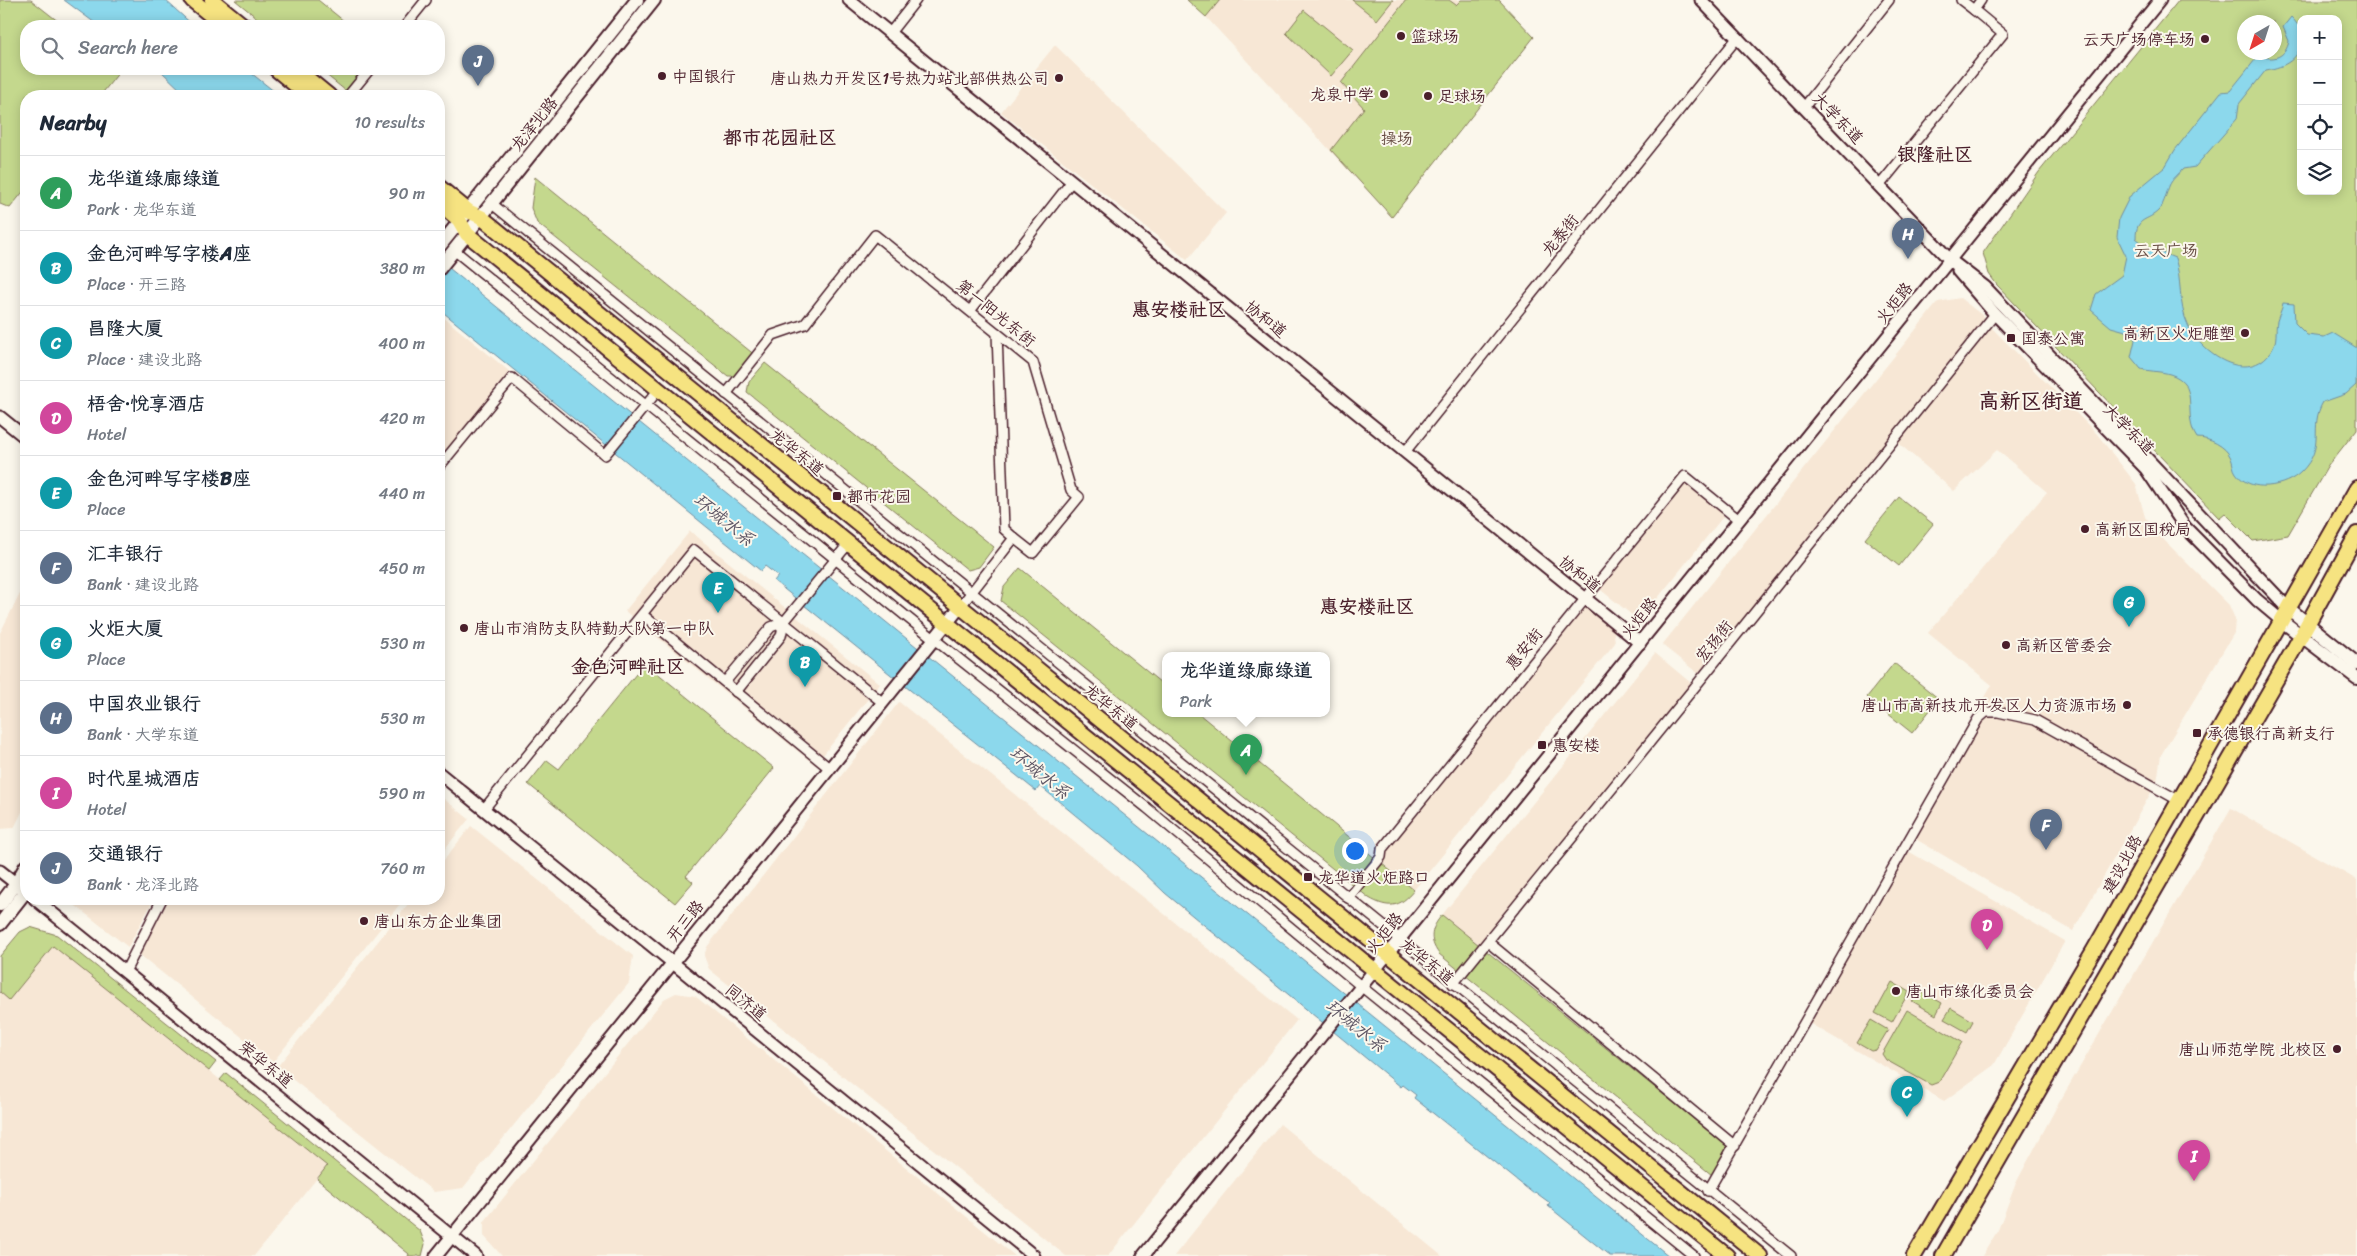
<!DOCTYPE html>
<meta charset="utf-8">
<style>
:root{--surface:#fff;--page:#f2f2f3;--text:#1f2937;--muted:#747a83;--line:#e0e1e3;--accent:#4a1f2b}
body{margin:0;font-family:Sriracha,"LXGW WenKai TC",sans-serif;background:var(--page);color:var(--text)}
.controls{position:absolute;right:15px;top:15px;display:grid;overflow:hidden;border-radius:10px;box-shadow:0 2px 12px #0003}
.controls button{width:45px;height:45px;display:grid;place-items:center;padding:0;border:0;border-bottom:1px solid var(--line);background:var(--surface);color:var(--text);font:25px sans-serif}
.compass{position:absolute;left:2237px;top:15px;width:45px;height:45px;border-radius:50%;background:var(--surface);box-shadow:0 2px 12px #0003;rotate:219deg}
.you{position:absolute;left:1354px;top:850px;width:18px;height:18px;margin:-12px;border:4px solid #fff;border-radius:50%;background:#1a73e8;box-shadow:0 0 0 8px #1a73e833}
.badge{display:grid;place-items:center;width:32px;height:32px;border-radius:50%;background:var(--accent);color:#fff;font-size:16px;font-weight:700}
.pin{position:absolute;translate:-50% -41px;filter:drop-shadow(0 1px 2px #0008)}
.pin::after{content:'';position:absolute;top:26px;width:18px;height:15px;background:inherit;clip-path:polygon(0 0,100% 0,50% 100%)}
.popup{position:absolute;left:1162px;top:652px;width:168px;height:65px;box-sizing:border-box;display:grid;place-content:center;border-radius:10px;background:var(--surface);filter:drop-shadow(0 1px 4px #0005);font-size:16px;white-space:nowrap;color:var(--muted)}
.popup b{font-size:19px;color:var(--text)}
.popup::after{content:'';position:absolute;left:50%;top:100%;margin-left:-10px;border:10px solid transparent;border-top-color:var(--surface)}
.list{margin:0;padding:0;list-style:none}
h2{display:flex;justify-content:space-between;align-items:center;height:65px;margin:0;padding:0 20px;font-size:21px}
h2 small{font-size:16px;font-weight:400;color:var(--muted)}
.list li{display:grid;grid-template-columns:32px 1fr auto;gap:15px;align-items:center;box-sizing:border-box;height:75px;padding:0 20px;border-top:1px solid var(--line)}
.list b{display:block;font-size:19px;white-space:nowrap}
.list p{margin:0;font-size:16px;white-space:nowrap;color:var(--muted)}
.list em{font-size:16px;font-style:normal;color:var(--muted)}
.icon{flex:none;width:28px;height:28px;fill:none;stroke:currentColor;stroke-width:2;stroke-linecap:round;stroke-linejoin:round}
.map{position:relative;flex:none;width:2357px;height:1256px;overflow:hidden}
.search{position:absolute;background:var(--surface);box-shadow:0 2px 12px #0003;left:20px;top:20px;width:425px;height:55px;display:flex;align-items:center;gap:12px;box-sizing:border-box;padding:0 18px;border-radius:20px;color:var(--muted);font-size:19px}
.panel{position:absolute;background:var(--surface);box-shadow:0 2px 12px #0003;left:20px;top:90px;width:425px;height:815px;border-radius:20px}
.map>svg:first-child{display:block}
</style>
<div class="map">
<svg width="2357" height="1256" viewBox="0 0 2357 1256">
<rect width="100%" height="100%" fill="#fbf7ec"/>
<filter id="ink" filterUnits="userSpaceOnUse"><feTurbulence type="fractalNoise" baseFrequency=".02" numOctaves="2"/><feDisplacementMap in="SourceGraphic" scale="10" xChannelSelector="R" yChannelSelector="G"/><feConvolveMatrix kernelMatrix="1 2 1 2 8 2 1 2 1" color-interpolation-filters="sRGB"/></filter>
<g filter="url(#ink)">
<!-- built -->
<g fill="#f7e7d5">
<path d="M1187,0H1499L1534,37L1392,217L1206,17Z"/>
<path d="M1055,45L1226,213L1187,260L1001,112Z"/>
<path d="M1960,298L1987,319L1700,675L1662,645L1938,302Z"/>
<path d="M443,317L510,372L439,459V322Z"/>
<path d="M1990,326L2097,434L2136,484L2145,517L2164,540L2229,605L2235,619L2234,633L2161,755L2157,782L2073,931L1907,834L1992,685L1928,633L2047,492L1997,450L1954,491L1895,440Z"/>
<path d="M1686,473L1730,508L1645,614L1632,615L1596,586Z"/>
<path d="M690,531L880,684L815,765L625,611Z"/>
<path d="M26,582V804L14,828L0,829V633Z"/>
<path d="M1584,600L1613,624L1615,643L1414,890L1377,858Z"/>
<path d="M1655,653L1691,683L1479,945L1442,915Z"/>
<path d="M899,702L1297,1020L1108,1256H1066L709,969L704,956L707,947Z"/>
<path d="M439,795L469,819L439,856Z"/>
<path d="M2231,808L2357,880V1256H1982L1998,1230L2016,1183L2056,1108Z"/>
<path d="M471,826L633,956L629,983L463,1188L434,1192L277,1067L412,899H439V866Z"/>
<path d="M1908,851L2065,941L1994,1065L1944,1101L1809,1023Z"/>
<path d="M67,899H154L128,947Z"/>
<path d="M169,899H404L273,1062L140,955Z"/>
<path d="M53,945L327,1166L254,1256H0V992L9,999Z"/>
<path d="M676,993L695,996L1015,1256H502L484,1236V1222L664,999Z"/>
<path d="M1280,1124L1442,1256H1174Z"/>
</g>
<!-- green -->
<g fill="#c4d88d" stroke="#877c5c" fill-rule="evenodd">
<path d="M0,0H31L64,26H26V69H117L120,71L100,96H26V188L10,208L0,204Z"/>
<path d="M235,0H318L350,26H267Z"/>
<path d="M1187,0H1220L1206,17Z"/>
<path d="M1352,0H1393L1377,20Z"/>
<path d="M1406,0H1449L1456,5L1461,0H1499L1534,37L1392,217L1331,150L1364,108L1341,83Z"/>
<path d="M2179,0H2357V429L2328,466L2288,535L2253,541L2225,513L2219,518L1997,285L1989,274L1983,253L2039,172ZM2301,19H2338V191H2301ZM2244,22H2274V52H2244Z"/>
<path d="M1304,10L1353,50L1331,76L1286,33Z"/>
<path d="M319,69H363L346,91Z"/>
<path d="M535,177L756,356L740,376H728L537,223L531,208Z"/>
<path d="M765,363L994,547L979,567L968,570L747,392L749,382Z"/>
<path d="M1899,497L1933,524L1899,566L1865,539Z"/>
<path d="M1020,568L1166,687V714H1199L1414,890C1400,908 1388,909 1369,898L1001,601L1004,587Z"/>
<path d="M645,663L774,768L686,876L693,882L675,903L528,784L547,760L559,769Z"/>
<path d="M1894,663L1939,699L1912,733L1867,697Z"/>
<path d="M1442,915L1728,1147L1712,1175L1439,954C1428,939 1431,928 1442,915Z"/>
<path d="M30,927L57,935L216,1062L209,1071L53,946L9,1000L0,992V956L20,932Z"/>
<path d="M1892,982L1909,992L1892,1022L1875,1013Z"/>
<path d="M1919,990L1942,1003L1936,1015L1912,1001Z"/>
<path d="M1951,1008L1973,1021L1967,1032L1944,1019Z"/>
<path d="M1907,1010L1962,1042L1939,1082L1931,1085L1886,1060L1882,1054Z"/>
<path d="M1871,1020L1888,1030L1876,1050L1871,1051L1857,1043Z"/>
<path d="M226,1073L420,1231L425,1244L422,1256H408L409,1254L317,1179L327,1166L220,1080Z"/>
</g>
<!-- water -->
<g fill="#8cd8ec" stroke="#728e9f">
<path d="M64,0H165L194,26H99Z"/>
<path d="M2291,17C2298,24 2301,29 2301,38C2301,59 2285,67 2266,70L2239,104L2237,119L2195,167L2183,169C2179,174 2173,178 2170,184C2166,193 2165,202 2159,210C2148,222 2136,216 2136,238L2147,247L2175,258C2182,279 2178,304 2188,325C2201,354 2248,386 2272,350C2278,340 2275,331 2277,321C2279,314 2282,310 2283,303L2294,304L2295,323L2307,335L2324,337L2333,333L2357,348L2356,385L2346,394L2323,402C2308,428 2327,446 2301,472C2286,487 2250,494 2236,473C2233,469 2233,463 2231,458C2226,446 2209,438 2197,438C2182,416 2200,388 2175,376C2165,371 2151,372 2141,369L2131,357L2135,340L2133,333L2111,327L2091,310L2096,294L2122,275L2126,256L2117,237L2119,218L2130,196L2165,167L2175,150L2221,92L2230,91L2259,55C2273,62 2286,57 2289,41L2283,27Z"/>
<path d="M159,69H246L280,96H187Z"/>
<path d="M439,260L1669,1256H1610L1548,1206L1550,1203L1535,1192L1534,1194L1414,1098L1416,1095L1403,1085L1401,1087L1165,893L1137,866L1040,786L1036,791L774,581L778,576L765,566L761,571L439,309Z"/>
</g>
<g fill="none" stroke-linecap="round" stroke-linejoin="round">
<defs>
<g id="minor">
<path d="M1961,0L1974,10"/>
<path d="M405,26L426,0"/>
<path d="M890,33L916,0"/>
<path d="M348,96L370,69"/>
<path d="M1805,106L1889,0"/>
<path d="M1880,185L2003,34L1974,10L1981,0"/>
<path d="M491,203L1791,1256"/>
<path d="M454,250L934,639L1147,808L1362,987L1694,1256"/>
<path d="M970,311L1072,181"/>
<path d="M997,333L1004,529L1014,538"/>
<path d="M726,394L773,335L805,324L875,235L1033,362L1071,490L1079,497L1033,553L1014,538L960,607"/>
<path d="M1405,452L1738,37"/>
<path d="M439,467L512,378L605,455L660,388"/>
<path d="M643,615L829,768"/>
<path d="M725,682L771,627L784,622L849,543"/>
<path d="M736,692L781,636L784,622"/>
<path d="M484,809L694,550L882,702"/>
<path d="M1348,898L1381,857L1382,849L1685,476L1739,520"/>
<path d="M1488,942L1735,1146"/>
<path d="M125,972L162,899"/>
<path d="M1453,984L1698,683L1995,314"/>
<path d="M1708,1191L1978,719L1986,712H1998L2035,720L2178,800"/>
</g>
<g id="tertiary">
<path d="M849,0L1640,643"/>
<path d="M1701,0L1950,260L1985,287L2288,608"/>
<path d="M1958,271L1995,314L2146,469L2185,527L2257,600L2282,621"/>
<path d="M0,417L26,438"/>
<path d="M439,773L1034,1256"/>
<path d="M0,871L23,889"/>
<path d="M35,899L476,1256"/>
<path d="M436,1256L960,607"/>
<path d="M1143,1256L2160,0"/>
</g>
<g id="secondary">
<path d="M439,247L637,0"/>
<path d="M439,269L654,0"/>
<path d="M2288,608L2357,664"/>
<path d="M2282,621L2357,678"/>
<path d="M0,905L16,884L26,866"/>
<path d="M0,924L26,891"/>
</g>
<g id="primary">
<path d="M192,0L224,26"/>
<path d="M212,0L244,26"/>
<path d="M276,69L309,96"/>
<path d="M296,69L329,96"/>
<path d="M439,187L468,211L481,217L1760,1256"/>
<path d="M439,203L459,220L467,234L1727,1256"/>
<path d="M1914,1256L2094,950L2357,488"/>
<path d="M1943,1256L2291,654L2357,534"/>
</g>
</defs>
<!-- minor casing -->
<use href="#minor" stroke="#4a1f2b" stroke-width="12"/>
<!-- tertiary casing -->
<use href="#tertiary" stroke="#4a1f2b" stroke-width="15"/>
<!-- secondary casing -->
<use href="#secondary" stroke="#4a1f2b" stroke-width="16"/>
<!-- primary casing -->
<use href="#primary" stroke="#4a1f2b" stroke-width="18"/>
<!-- minor -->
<use href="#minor" stroke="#fbf7ec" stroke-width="9"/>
<!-- tertiary -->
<use href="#tertiary" stroke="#fbf7ec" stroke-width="11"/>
<!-- secondary -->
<use href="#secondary" stroke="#fbf7ec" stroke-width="12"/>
<!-- primary -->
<use href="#primary" stroke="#f6e381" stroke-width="14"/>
</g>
</g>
<!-- markers -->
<g fill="#4a1f2b" stroke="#fbf7ec" stroke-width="2">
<circle cx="1401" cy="36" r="5"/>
<circle cx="2205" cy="39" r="5"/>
<circle cx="662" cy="76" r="5"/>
<circle cx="1059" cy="78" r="5"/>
<circle cx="1384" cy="94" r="5"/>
<circle cx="1428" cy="96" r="5"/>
<circle cx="2245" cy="333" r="5"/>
<rect x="2006" y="333" width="10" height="10" rx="2.5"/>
<rect x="832" y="491" width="10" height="10" rx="2.5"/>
<circle cx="2085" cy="529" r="5"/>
<circle cx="464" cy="628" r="5"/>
<circle cx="2006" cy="645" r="5"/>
<circle cx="2127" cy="705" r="5"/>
<rect x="2192" y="728" width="10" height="10" rx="2.5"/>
<rect x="1537" y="740" width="10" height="10" rx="2.5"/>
<rect x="1303" y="872" width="10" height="10" rx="2.5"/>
<circle cx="364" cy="921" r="5"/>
<circle cx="1896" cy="991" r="5"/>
<circle cx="2337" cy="1049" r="5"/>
</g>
<g text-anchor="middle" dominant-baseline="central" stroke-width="4" stroke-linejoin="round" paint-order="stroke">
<!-- poi labels -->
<g font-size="16" fill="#4a1f2b" stroke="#fbf7ec" text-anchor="start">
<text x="1411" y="36">篮球场</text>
<text x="2195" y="39" text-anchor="end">云天广场停车场</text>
<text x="672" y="76">中国银行</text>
<text x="1049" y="78" text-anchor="end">唐山热力开发区1号热力站北部供热公司</text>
<text x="1374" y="94" text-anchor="end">龙泉中学</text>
<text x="1438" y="96">足球场</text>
<text x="2235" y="333" text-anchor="end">高新区火炬雕塑</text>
<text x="2021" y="338">国泰公寓</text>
<text x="847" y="496">都市花园</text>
<text x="2095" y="529">高新区国税局</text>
<text x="474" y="628">唐山市消防支队特勤大队第一中队</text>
<text x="2016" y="645">高新区管委会</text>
<text x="2117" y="705" text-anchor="end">唐山市高新技术开发区人力资源市场</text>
<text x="2207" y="733">承德银行高新支行</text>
<text x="1552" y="745">惠安楼</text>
<text x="1318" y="877">龙华道火炬路口</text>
<text x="374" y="921">唐山东方企业集团</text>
<text x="1906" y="991">唐山市绿化委员会</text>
<text x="2327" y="1049" text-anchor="end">唐山师范学院 北校区</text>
</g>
<!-- street labels -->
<g font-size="16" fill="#4a1f2b" stroke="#fbf7ec">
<text transform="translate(1838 118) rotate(46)">大学东道</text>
<text transform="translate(534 124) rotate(-51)">龙泽北路</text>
<text transform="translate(1560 235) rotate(-51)">龙泰街</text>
<text transform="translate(1894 303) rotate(-51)">火炬路</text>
<text transform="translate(996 313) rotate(39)">第一阳光东街</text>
<text transform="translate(1266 319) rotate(39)">协和道</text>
<text transform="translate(2129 429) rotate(45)">大学东道</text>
<text transform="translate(797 452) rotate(39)">龙华东道</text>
<text transform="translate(1580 574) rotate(39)">协和道</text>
<text transform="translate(1639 618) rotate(-51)">火炬路</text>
<text transform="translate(1714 641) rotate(-51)">宏扬街</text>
<text transform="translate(1524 649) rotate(-51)">惠安街</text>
<text transform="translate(1111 707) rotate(39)">龙华东道</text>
<text transform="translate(2122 864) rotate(-61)">建设北路</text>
<text transform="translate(685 921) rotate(-51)">开三路</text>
<text transform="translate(1384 933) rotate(-51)">火炬路</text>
<text transform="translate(1427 961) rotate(39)">龙华东道</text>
<text transform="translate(746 1002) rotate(39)">同济道</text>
<text transform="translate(266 1064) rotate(39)">荣华东道</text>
</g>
<!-- park labels -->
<g font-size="16" fill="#684d44" stroke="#fbf7ec">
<text x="1397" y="138">操场</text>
<text x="2166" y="250">云天广场</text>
</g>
<!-- water labels -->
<g font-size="18" font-style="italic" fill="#5e5665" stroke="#fbf7ec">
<text transform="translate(724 520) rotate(39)">环城水系</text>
<text transform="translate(1040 773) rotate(39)">环城水系</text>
<text transform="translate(1356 1026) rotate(39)">环城水系</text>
</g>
<!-- quarter labels -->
<g font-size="19" font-weight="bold" fill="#4a1f2b" stroke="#fbf7ec">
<text x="780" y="137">都市花园社区</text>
<text x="1935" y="154">银隆社区</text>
<text x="1179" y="309">惠安楼社区</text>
<text x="1367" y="606">惠安楼社区</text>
<text x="628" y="666">金色河畔社区</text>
</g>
<!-- district labels -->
<g font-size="21" font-weight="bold" fill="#4a1f2b" stroke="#fbf7ec">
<text x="2031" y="401">高新区街道</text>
</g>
</g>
</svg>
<div class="controls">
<button>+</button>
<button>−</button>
<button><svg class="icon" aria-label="locate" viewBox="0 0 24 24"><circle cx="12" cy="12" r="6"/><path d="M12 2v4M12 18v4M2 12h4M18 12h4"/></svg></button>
<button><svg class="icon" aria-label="layers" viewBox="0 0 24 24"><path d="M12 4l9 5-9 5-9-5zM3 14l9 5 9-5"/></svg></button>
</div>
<svg class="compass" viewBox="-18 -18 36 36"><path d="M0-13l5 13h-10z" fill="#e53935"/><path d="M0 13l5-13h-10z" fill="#747a83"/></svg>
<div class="you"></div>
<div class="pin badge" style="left:1246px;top:775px;background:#2e9e5b">A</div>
<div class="popup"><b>龙华道绿廊绿道</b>Park</div>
<div class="pin badge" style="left:805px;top:687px;background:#0f9aa8">B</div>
<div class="pin badge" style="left:1907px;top:1117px;background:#0f9aa8">C</div>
<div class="pin badge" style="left:1987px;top:950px;background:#d1479c">D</div>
<div class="pin badge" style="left:718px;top:613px;background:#0f9aa8">E</div>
<div class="pin badge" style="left:2046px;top:850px;background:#5c6f8a">F</div>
<div class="pin badge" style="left:2129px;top:627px;background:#0f9aa8">G</div>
<div class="pin badge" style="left:1908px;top:259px;background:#5c6f8a">H</div>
<div class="pin badge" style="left:2194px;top:1181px;background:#d1479c">I</div>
<div class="pin badge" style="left:478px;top:86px;background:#5c6f8a">J</div>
<div class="search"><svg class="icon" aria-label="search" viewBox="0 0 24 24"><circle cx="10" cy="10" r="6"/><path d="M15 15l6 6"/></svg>Search here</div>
<section class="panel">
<h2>Nearby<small>10 results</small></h2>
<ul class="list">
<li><span class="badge" style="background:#2e9e5b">A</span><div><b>龙华道绿廊绿道</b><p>Park · 龙华东道</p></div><em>90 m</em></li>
<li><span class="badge" style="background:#0f9aa8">B</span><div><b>金色河畔写字楼A座</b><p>Place · 开三路</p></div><em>380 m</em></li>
<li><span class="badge" style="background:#0f9aa8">C</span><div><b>昌隆大厦</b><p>Place · 建设北路</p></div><em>400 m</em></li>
<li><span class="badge" style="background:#d1479c">D</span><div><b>梧舍·悦享酒店</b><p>Hotel</p></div><em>420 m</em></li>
<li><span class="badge" style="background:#0f9aa8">E</span><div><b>金色河畔写字楼B座</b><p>Place</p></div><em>440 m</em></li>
<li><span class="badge" style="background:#5c6f8a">F</span><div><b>汇丰银行</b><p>Bank · 建设北路</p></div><em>450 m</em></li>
<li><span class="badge" style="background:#0f9aa8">G</span><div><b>火炬大厦</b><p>Place</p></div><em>530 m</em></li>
<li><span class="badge" style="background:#5c6f8a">H</span><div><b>中国农业银行</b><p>Bank · 大学东道</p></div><em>530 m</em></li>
<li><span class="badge" style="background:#d1479c">I</span><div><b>时代星城酒店</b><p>Hotel</p></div><em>590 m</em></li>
<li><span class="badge" style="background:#5c6f8a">J</span><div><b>交通银行</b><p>Bank · 龙泽北路</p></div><em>760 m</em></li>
</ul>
</section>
</div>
